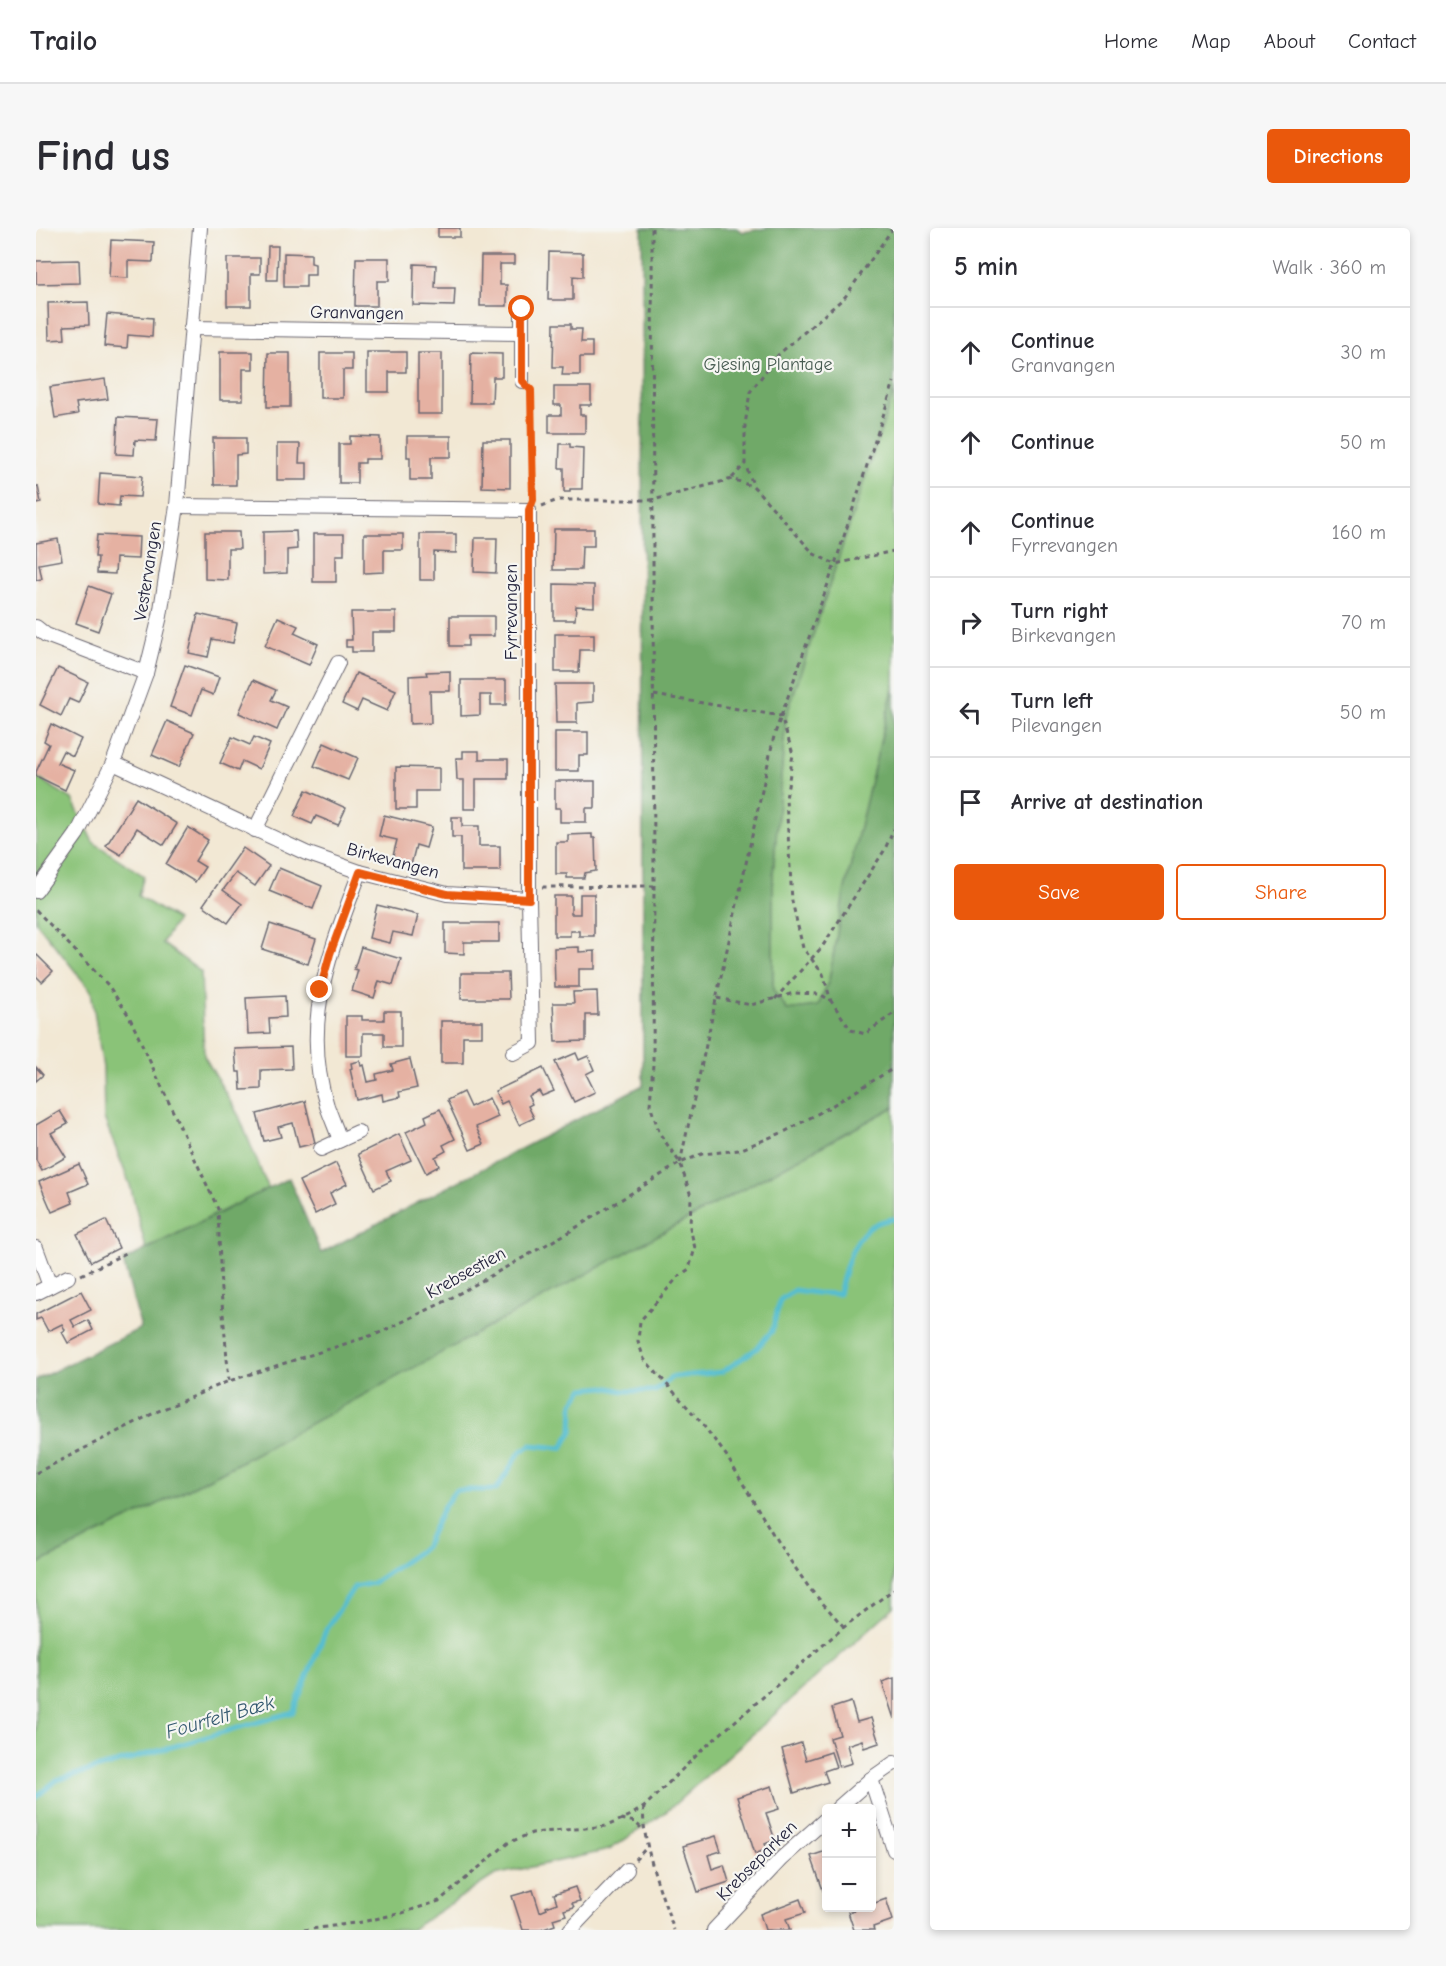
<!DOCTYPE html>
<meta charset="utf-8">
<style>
:root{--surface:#fff;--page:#f7f7f7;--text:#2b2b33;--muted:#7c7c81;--line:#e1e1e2;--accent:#ea580c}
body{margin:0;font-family:"Comic Neue",sans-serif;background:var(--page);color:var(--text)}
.controls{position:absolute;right:18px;bottom:18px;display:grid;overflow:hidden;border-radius:6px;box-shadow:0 3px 9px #0003}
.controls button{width:54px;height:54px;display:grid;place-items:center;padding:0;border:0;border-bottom:2px solid var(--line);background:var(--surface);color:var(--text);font:30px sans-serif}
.stop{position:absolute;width:18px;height:18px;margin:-14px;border:4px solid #ea580c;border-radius:50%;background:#fff}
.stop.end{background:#ea580c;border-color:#fff;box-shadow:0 2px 6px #0008}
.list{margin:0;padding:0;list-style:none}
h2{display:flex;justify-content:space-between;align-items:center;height:78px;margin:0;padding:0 24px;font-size:26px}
h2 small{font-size:20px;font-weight:400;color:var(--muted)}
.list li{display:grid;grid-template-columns:39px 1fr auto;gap:18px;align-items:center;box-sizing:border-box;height:90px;padding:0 24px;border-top:2px solid var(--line)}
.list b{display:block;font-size:22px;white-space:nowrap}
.list p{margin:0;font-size:20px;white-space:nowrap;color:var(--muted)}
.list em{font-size:20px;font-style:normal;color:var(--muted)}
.actions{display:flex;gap:12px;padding:18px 24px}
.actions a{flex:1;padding:14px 0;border:2px solid var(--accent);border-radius:6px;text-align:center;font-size:21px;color:var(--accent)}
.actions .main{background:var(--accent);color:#fff}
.icon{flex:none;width:33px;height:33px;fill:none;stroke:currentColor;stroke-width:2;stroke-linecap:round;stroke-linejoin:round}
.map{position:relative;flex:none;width:858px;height:1702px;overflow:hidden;border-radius:6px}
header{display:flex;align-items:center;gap:36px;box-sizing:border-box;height:84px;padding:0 30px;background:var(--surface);border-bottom:2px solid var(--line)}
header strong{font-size:28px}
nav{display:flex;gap:33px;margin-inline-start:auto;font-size:21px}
.intro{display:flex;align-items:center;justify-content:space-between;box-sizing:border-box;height:144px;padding:0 36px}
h1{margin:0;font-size:42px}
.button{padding:15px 27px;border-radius:6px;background:var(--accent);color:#fff;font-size:21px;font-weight:700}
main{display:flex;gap:36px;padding:0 36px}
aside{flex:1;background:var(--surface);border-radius:6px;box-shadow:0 3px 9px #0003}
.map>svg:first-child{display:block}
</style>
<header>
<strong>Trailo</strong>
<nav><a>Home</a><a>Map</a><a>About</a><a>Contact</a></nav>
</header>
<div class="intro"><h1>Find us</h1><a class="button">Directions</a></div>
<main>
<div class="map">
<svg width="858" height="1702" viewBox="0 0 858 1702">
<rect width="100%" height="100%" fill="#f6f6f2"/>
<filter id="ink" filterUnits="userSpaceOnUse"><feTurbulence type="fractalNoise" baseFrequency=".0167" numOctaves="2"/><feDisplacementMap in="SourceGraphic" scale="12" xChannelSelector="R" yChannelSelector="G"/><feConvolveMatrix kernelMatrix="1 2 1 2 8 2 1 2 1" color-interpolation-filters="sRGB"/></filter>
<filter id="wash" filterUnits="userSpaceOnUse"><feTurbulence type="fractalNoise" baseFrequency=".008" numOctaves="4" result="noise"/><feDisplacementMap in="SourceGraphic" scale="24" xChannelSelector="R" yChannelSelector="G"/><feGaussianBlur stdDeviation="1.35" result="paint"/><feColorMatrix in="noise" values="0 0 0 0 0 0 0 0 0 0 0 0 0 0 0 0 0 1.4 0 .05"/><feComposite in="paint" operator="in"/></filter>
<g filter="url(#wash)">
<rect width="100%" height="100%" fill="#f2e8d4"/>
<!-- green -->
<g fill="#8ac378" stroke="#56725a" stroke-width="1.5">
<path d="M858,162V457L808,665L793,752L782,778L751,782L737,762V646L750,488Z"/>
<path d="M0,549L36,571L57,614L108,648L102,668L141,692L126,715L165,744L168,828L203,888L227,948L233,960L110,1021L94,957L68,890L67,840L55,763L0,694Z"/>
<path d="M858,879V1379L629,1585L573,1622L459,1647L374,1702H0V1337L182,1246Z"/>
</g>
<!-- forest -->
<path fill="#6fa968" stroke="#486652" stroke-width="1.5" d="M606,0H700L707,4L731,0H858V162L750,489L737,646V762L751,782L782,778L793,752L808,665L858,457V879L182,1246L0,1337V1152L105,1100L87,1033L253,950L285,1025L607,857Z"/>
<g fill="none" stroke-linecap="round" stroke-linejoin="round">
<!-- stream -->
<path stroke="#54bed1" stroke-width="5" d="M0,1569L21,1552L257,1484L290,1402L318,1359L337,1355L389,1319L408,1278L420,1262H460L484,1224L495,1217L526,1220L536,1203L537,1175L547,1161L569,1159L587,1163H619L636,1149L686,1144L720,1121L736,1103L744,1072L758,1062L780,1065L803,1066C811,1033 819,994 858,991"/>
</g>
<g id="blocks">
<!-- building -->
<g fill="#e5b1a2">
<rect x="402" y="0" width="22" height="9"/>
<path d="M75,12L118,14L117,34L92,33V50L73,49Z"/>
<path d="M232,18H242L241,52H231Z"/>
<path d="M513,24L547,25V49L537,48V72H512Z"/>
<path d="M248,25L275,26V35L279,36V47H270V59H248Z"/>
<path d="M445,28H478V36H464V57H471V78H444Z"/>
<path d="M191,30H224V46H215V78H191Z"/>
<path d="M320,30H353V53H341V78H319Z"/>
<path d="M43,32L44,55L0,56V33Z"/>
<path d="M378,36L400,37L399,60H419L418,78L377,77Z"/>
<path d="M52,74L53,97L28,98L29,111L13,112L12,75Z"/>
<path d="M71,86L117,90L116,109L92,107L91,120L68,118Z"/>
<path d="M518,96H535V101H546L545,114H556V129H544V147H526L527,139H517Z"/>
<path d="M184,124H217V141H207V172H184Z"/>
<path d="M331,124H370V144H353V164H331Z"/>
<path d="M232,125H254V179H231Z"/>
<path d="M284,125H316V142H307V170H284Z"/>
<rect x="382" y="125" width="24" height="61"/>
<path d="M435,125L466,126V149H457L456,175H434Z"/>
<path d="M69,151L72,171L40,175L42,186L19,190L14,159Z"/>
<path d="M518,159H555V177H544V187H549V205H513V187H525V177H518Z"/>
<path d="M82,189L122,191L120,213L99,212L98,227L80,226Z"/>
<path d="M314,208L344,209V231H329V235H321V255H303V216H314Z"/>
<path d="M371,208H415V229H395V252H374V229H371Z"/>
<path d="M177,210H210V226L200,227V257H178Z"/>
<path d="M447,212H474V260L446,259Z"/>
<path d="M241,216H264L263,235H271V252H241Z"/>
<path d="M524,216H534V219L547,220L546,261H534V264H528V240H523Z"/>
<path d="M64,245L106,248L104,269L84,268L83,278L62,276Z"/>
<path d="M0,258H2L5,275L0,276Z"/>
<path d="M518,301H558V318H546L545,342H517Z"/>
<path d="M260,303L261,321L251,322V345L227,346V304Z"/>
<path d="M169,304H203L204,321H192V352L169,351Z"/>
<path d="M277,306H308V327H300V354H277Z"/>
<path d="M328,306H367V322H348V344L328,345Z"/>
<path d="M384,306H420V325L398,324V352H384Z"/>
<path d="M61,307L103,309L102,331L80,330L79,346L61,345L62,329H59Z"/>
<path d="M439,310H461L460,345L438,344Z"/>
<path d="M22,311L26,332L3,336L6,351L0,352V315Z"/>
<path d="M518,356L558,357V379L540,378L539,392H518Z"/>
<path d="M53,358L75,366L62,403L40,395Z"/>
<path d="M315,384H360V404H336V424H316V419H310V412H316Z"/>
<path d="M162,386L201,395L197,415L176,411L172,429L153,425Z"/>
<path d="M414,388H458V408H432V418H414Z"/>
<path d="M242,389L262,398L258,405L282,416L273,437L229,418Z"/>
<path d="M519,406H558V422H544L543,444H519Z"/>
<path d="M149,437L183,449L177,467L165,462L156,487L134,479Z"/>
<path d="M22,440L52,454L42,475L33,471L25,488L4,477Z"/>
<path d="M414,443V463H394L395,495L374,496L373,448L391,447L390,444Z"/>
<path d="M320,445L360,462L351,483L326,472L321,483L306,476Z"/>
<path d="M217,452L240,462L235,472L251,479L241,502L203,485Z"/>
<path d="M425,452H470V477H455V467H444V487L425,488Z"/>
<path d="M519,456H557V474L541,475V495H520Z"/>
<path d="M131,493L158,505L143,539L116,527Z"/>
<path d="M15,496L45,511L37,528L27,523L21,535L38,542L29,562L0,548V544L13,516L8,513Z"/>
<path d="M519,504H552V527H543V543H519Z"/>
<path d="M196,509L214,517L218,509L234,516L223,541L206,533L202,543L184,535Z"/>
<path d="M288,515L322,530L312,552L278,538Z"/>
<path d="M427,523H443V531H472V551H440V581H428V552H421L420,530H427Z"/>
<path d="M360,539L403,540V563H380V581H360Z"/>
<path d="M519,553H559V580H550V594H524V580H519Z"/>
<path d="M270,562L310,580L302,597L280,588L276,596L258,588Z"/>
<path d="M100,570L141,596L128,617L101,600L85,627L70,618Z"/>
<path d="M348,587L396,599L390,620L380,617L375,637L356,632L361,612L343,608Z"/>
<path d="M416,589H426V598H443V618H464V643H425V609H416Z"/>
<path d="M152,599L172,612L159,633L169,639L159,654L130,636Z"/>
<path d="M556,606V610H559L560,643L549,645L548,650H531V646H520V614H532V607Z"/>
<path d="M207,620L233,638L219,658L200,645L187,662L206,676L192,695L167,677Z"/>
<path d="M243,640L286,658L277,681L233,663Z"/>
<path d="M544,666H558V708H543V703H534V708H518V668H535V686H544Z"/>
<path d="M341,677L382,687L377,708L357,704L354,715L333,710Z"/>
<path d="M409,695H463V714H428V726L409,725Z"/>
<path d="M234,696L280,711L272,736L226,721Z"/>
<path d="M325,719L365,731L357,757L343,753L338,770L316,763L322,742L318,741Z"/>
<path d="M543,719V724L559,723V741H543V759H519L518,720Z"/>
<path d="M0,726L17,743L6,754L0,748Z"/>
<path d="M425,745H472L473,771H425Z"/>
<path d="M561,763L562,787H550V813L519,814L517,775H538L537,764Z"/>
<path d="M249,768L250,789L233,790L234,805L212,806L210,770Z"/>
<path d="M348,783H365V819H348V805H327V828H310V788H326V792H348Z"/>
<path d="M405,793H446V808H427V835H405Z"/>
<path d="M255,819L256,841L225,842V861L205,862L204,844H201L199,821Z"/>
<path d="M540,825L543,832L552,828L558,842L550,846L559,864L538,874L519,834Z"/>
<path d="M374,831L381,860L363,864L364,869L347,873L346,866L321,872L314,841L316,840L315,835L324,833L325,838L328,837L332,854L341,852L340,846L357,842L355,836Z"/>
<path d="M0,839L7,847L0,853Z"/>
<path d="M507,840L518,863L506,868L503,863L492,868L496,876L492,878L498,890L483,897L471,873L465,876L459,863Z"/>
<path d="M427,864L434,879L453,870L462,889L440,899L448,916L434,922L411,872Z"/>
<path d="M269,873L279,915L263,919L257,895L242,899L245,909L228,913L221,886Z"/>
<path d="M404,881L419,911L407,917L410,923L399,929L403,938L390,945L370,904L391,894L389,888Z"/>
<path d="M24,883L32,896L15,905L30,929L6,943L0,932V897Z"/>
<path d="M363,906L375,932L350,943L355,953L338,961L322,926Z"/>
<path d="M300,935L311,956L294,965L299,976L279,986L263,953Z"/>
<path d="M43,936L52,956L33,964L37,975L16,984L3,954Z"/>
<path d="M70,992L83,1020L55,1034L41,1006Z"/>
<path d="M45,1063L55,1082L35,1092L39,1099L52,1092L57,1102L32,1115L26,1104L29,1102L26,1096L12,1103L5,1090L0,1092V1086Z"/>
<path d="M858,1450V1491L846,1454Z"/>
<path d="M815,1474L821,1494L835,1490L843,1515L828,1520L826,1512L811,1517L816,1535L803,1539L794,1510L804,1507L796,1480Z"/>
<path d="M765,1515L770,1532L795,1524L800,1539L788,1543L792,1554L758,1565L746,1521Z"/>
<path d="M736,1558L743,1581L730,1585L739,1612L729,1616L731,1621L719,1626L701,1569Z"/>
<path d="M680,1608L685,1623L672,1627L676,1641L688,1637L693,1654L662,1664L647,1618Z"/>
<path d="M790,1623V1664L788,1665L775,1628Z"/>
<path d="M539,1659L544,1673L536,1675L538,1679L528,1682L530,1687L517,1691L519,1697L505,1702H487L476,1668L497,1662L504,1684L511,1681L510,1679L521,1675L518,1666Z"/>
<path d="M764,1671L769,1685L750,1691L754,1702H729L724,1686Z"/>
<path d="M850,1671L857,1692L837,1699L838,1702H818L812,1684L824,1680H836V1676Z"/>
</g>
</g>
</g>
<g filter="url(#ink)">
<use href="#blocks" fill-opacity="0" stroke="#6b6771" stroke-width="1.5"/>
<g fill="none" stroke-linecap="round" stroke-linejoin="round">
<defs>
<g id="minor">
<path d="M486,81V153"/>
<path d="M155,100L486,105"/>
<path d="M141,278L493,282V671L496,815L477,825"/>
<path d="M0,399L10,407L110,445"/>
<path d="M77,535L270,625L324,644L411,666L493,671"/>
<path d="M219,602L302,435"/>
<path d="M0,663L41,606L77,535L110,445L124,388L141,278L164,0"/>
<path d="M304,912C300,901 295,889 291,878C264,793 295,722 324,644"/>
<path d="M285,921L322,904"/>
<path d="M0,1020L14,1058"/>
<path d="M0,1065L32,1049"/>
<path d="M835,1551L858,1622"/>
<path d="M802,1580L835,1551L858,1535"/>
<path d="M534,1702L591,1642"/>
<path d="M678,1702L745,1631L790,1591"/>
</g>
</defs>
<!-- minor casing -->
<use href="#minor" stroke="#6b6771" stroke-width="16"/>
<!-- path -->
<g stroke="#6b6771" stroke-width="3" stroke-dasharray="4.5 4.5" stroke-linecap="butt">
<path d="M616,0L618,658L617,836L614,877L624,906L644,935L655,968L654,1000L659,1020L653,1041L642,1049L604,1093L602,1113L608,1131L664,1193L690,1227L744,1318L774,1361L808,1399"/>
<path d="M857,0L809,69L743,126L714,164L709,197V236L718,259L778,326L799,336L858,323"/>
<path d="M495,163L497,267"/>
<path d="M696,250L709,236"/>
<path d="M506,278L522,272H617L696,251L718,259"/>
<path d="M618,467L745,488L757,526L750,571L756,673L767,720L787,746L795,773"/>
<path d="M506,659L618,658"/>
<path d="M0,682L72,757L93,788L182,981L185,1063L193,1153"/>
<path d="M681,770L715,777L758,765L784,766L795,773L815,802L829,806L858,785"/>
<path d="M739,771L786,719L848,623L858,601"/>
<path d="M644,935L738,508L799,336L858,154"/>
<path d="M45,1047L90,1025"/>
<path d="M0,1245L120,1184L193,1153L343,1105L406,1075L533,1004L644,935L666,926L703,922L750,903L792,880L858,840"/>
<path d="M608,1579C604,1612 627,1670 638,1702"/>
<path d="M585,1591L599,1594L608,1603"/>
<path d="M599,1632L612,1618"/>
<path d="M268,1702L326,1694L366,1685L403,1673L472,1615L496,1605L571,1598L593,1588L608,1579L667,1521L808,1399L858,1361"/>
</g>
<!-- minor -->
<use href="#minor" stroke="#fff" stroke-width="14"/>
</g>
</g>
<g fill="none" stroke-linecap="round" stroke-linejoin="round" filter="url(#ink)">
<!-- route -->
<path stroke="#ea580c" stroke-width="8" d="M284,762L294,726L324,644L411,666L493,671V282L497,272L495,162L486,153V81"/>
</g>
<g text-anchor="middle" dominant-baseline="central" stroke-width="4.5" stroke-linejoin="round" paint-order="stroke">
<!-- street labels -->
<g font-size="18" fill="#22223b" stroke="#f6f6f2">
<text transform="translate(321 85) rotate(1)">Granvangen</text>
<text transform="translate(112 343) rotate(-81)">Vestervangen</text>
<text transform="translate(475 384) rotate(-90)">Fyrrevangen</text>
<text transform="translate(357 633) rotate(15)">Birkevangen</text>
<text transform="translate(430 1045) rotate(-29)">Krebsestien</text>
<text transform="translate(721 1633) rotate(-45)">Krebseparken</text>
</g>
<!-- park labels -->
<g font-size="18" fill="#465a50" stroke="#f6f6f2">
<text x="732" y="136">Gjesing Plantage</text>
</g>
<!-- water labels -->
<g font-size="20" font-style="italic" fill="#345970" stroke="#f6f6f2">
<text transform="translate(184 1489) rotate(-16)">Fourfelt Bæk</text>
</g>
</g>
</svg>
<div class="controls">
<button>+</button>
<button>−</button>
</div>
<div class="stop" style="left:486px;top:81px"></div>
<div class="stop end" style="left:284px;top:762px"></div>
</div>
<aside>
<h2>5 min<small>Walk · 360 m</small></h2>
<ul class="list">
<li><svg class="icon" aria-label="ahead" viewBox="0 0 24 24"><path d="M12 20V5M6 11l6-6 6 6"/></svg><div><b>Continue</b><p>Granvangen</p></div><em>30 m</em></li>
<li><svg class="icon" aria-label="ahead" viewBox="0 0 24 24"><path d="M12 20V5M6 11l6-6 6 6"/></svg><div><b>Continue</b></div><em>50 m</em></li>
<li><svg class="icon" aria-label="ahead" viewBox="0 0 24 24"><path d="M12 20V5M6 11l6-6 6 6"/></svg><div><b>Continue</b><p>Fyrrevangen</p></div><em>160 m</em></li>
<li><svg class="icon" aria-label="right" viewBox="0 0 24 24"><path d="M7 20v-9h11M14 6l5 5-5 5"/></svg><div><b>Turn right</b><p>Birkevangen</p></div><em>70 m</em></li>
<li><svg class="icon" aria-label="left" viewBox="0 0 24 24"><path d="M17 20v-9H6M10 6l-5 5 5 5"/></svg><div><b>Turn left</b><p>Pilevangen</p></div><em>50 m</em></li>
<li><svg class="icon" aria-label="arrive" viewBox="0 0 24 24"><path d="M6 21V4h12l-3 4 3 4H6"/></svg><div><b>Arrive at destination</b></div></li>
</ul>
<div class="actions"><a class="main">Save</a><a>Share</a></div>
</aside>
</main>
